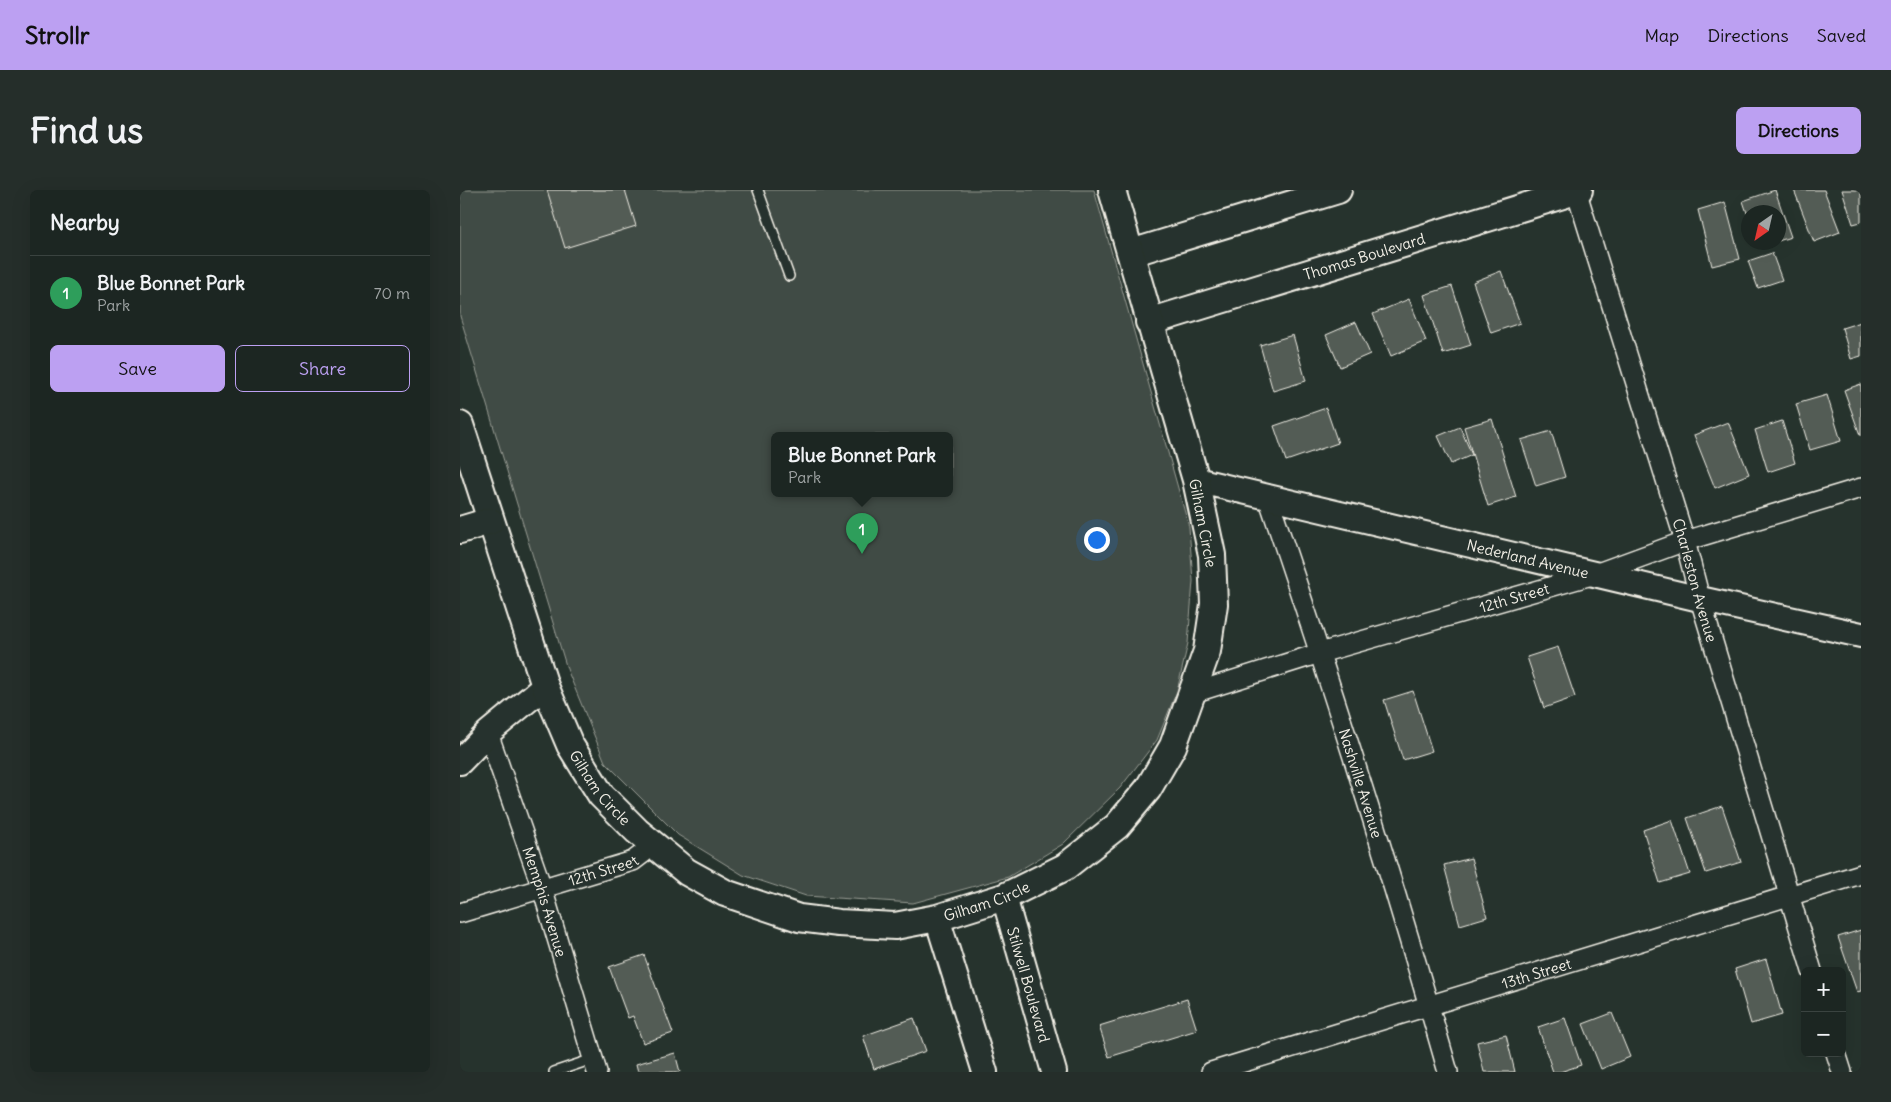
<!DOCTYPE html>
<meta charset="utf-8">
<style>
:root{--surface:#1c2622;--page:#252e2a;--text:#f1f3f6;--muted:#a0a5a5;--line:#3a4340;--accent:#bca0f2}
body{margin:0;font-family:Delius,sans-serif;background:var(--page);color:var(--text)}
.controls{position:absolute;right:15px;bottom:15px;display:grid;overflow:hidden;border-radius:8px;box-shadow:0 5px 20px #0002}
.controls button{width:45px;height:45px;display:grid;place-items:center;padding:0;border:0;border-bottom:1px solid var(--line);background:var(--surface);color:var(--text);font:25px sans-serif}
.compass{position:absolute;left:1281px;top:15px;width:45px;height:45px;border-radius:50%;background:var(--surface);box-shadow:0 5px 20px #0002;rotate:214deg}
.you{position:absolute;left:636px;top:349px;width:18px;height:18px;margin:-12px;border:4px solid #fff;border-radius:50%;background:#1a73e8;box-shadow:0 0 0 8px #1a73e833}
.badge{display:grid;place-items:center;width:32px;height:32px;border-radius:50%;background:var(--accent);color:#fff;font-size:16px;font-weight:700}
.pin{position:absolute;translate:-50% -41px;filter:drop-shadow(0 1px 2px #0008)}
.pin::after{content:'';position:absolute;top:26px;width:18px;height:15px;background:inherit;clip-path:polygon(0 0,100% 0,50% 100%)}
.popup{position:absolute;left:311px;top:242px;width:182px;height:65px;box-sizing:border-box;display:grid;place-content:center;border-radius:8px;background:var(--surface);filter:drop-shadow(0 1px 4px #0005);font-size:16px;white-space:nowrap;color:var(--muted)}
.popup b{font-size:19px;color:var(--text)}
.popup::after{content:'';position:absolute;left:50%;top:100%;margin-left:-10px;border:10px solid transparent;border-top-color:var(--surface)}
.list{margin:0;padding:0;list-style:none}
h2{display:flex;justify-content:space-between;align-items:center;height:65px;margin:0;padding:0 20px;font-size:21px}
h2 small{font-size:16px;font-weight:400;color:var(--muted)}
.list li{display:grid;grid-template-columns:32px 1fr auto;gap:15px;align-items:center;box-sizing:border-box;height:75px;padding:0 20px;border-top:1px solid var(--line)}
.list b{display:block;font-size:19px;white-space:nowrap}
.list p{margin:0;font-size:16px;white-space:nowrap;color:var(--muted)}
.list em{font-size:16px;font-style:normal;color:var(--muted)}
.actions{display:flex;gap:10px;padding:15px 20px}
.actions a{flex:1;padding:11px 0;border:1px solid var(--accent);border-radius:8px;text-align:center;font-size:18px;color:var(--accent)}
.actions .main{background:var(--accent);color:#111}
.map{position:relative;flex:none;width:1401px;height:882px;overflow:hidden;border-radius:8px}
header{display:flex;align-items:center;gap:30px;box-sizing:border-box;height:70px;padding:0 25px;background:var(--accent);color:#111}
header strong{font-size:24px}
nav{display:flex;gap:28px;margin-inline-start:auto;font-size:18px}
.intro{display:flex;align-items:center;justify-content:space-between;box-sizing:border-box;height:120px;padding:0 30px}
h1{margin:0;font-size:35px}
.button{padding:12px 22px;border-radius:8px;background:var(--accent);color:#111;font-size:18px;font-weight:700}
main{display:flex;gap:30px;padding:0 30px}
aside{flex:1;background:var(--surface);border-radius:8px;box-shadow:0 5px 20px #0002}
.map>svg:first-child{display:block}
</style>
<header>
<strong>Strollr</strong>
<nav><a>Map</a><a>Directions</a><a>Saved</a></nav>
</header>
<div class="intro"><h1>Find us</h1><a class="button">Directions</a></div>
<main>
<aside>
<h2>Nearby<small></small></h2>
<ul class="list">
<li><span class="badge" style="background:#2e9e5b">1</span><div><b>Blue Bonnet Park</b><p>Park</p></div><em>70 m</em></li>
</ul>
<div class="actions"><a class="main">Save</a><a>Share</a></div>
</aside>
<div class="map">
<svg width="1401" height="882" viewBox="0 0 1401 882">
<rect width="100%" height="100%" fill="#26332d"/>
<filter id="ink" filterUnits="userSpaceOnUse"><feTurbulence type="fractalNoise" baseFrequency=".02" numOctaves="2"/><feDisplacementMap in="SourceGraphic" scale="10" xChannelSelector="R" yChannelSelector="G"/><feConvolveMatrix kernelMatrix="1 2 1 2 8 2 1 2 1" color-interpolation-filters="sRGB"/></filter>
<g filter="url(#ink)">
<!-- green -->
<path fill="#414b45" stroke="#9a9e96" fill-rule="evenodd" d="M0,0H634L729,337L733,391L728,453L717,501L697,550L660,598L603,654L548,687L453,713L346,706L283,685L218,645L145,572L107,479L0,126ZM314,245H490V303H314Z"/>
<!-- building -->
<g fill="#525c55" stroke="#f4f1e8">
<path d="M87,0H165L176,36L105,58Z"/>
<path d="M1315,0L1331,47L1318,51V22H1288V26L1283,11Z"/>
<path d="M1334,0H1364L1380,42L1354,52Z"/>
<path d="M1382,0H1401V32L1393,34Z"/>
<path d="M1265,12L1280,69L1252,76L1238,20Z"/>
<path d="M1298,52H1315L1300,58Z"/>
<path d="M1312,63L1322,90L1298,98L1288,71Z"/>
<path d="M1041,81L1060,133L1031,143L1013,92Z"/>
<path d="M992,96L1011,155L983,164L964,105Z"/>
<path d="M949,109L966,151L931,166L913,124Z"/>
<path d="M896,132L910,164L880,177L866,145Z"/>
<path d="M1401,132V166L1391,169L1382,138Z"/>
<path d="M833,145L846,191L813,201L800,155Z"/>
<path d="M1401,194V245H1400L1384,200Z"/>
<path d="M1367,205L1381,251L1350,260L1336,214Z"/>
<path d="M866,218L878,253L826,271L814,236Z"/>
<path d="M1032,229L1056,307L1028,316L1004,237Z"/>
<path d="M1322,231L1335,273L1308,282L1295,240Z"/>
<path d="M1268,232L1289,284L1255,298L1234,245Z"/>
<path d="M1000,237L1012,265L991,274L978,246Z"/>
<path d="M1091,241L1105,287L1076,296L1061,250Z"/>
<path d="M1098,457L1115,507L1084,518L1067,467Z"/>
<path d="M953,501L972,561L943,570L924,510Z"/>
<path d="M1262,616L1281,672L1246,683L1227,628Z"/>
<path d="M1212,630L1230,684L1200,693L1183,640Z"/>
<path d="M1011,668L1027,727L1000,735L984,675Z"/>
<path d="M1401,740V801L1397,802L1378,747Z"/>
<path d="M184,765L213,843L183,853L173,826L168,828L149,777Z"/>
<path d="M1306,769L1322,825L1291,834L1275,779Z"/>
<path d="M727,809L737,840L649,867L639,836Z"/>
<path d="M1152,823L1170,867L1141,879L1123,834Z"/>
<path d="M454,828L466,861L414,879L403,846Z"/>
<path d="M1105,828L1121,875L1100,882H1093L1078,837Z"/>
<path d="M1046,845L1055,882H1024L1017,852Z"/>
<path d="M215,863L220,882H178L176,874Z"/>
</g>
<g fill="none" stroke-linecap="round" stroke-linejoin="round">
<defs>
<g id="service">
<path d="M298,0L329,86"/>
<path d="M94,882L133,869"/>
</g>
<g id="minor">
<path id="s1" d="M1116,0L1225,351L1240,409L1352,781"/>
<path id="s2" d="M808,307C872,497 933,689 988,882"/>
<path id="s3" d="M733,503L860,463L1135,384L1225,351L1401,298"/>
<path id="s4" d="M28,543L82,698L137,882"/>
<path id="s5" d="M0,723L173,671L194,655"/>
<path d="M1376,863L1382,882"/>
<path id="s6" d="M751,882L1401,684"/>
</g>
<g id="tertiary">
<path id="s7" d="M736,290L1240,409L1401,445"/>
<path d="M0,572L28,543L85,496"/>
<path id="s8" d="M544,707L594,882"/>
<path d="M477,728L525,882"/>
</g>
<g id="secondary">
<path d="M671,63L878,0"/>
<path id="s9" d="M689,132L1119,0"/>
<path id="s10" d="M0,235L85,496L110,555L141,605L177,641L227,682L265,703L339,728L379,733L435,736L477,728L544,707L605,677L657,636L688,599L713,556L747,461L754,414L752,365L736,290L652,0"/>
<path d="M0,340L30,331"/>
</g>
</defs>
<!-- service casing -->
<use href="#service" stroke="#f4f1e8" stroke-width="12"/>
<!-- minor casing -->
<use href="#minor" stroke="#f4f1e8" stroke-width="22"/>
<!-- tertiary casing -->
<use href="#tertiary" stroke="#f4f1e8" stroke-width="28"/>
<!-- secondary casing -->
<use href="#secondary" stroke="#f4f1e8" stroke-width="30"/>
<!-- service -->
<use href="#service" stroke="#26332d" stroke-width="9"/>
<!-- minor -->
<use href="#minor" stroke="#26332d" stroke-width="19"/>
<!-- tertiary -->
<use href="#tertiary" stroke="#26332d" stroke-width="24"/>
<!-- secondary -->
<use href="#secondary" stroke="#26332d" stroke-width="26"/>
</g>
</g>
<g text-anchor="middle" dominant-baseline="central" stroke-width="5" stroke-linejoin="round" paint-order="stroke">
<!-- street labels -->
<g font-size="15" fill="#f4f1e8" stroke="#26332d">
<text stroke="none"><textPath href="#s9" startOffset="225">Thomas Boulevard</textPath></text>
<text transform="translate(743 333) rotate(79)">Gilham Circle</text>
<text stroke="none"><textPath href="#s7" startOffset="341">Nederland Avenue</textPath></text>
<text stroke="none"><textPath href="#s1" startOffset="408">Charleston Avenue</textPath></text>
<text stroke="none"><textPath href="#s3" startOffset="335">12th Street</textPath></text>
<text stroke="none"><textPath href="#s2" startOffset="301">Nashville Avenue</textPath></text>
<text stroke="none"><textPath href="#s10" startOffset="391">Gilham Circle</textPath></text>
<text stroke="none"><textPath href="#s5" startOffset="149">12th Street</textPath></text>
<text stroke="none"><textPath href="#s10" startOffset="826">Gilham Circle</textPath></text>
<text stroke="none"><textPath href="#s4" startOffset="178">Memphis Avenue</textPath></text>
<text stroke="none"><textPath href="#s6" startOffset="340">13th Street</textPath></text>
<text stroke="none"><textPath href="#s8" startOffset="91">Stilwell Boulevard</textPath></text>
</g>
</g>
</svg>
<div class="controls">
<button>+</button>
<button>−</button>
</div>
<svg class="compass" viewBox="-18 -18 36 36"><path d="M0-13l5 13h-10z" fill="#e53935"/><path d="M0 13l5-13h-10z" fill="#a0a5a5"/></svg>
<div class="you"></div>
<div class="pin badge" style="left:402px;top:364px;background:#2e9e5b">1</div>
<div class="popup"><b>Blue Bonnet Park</b>Park</div>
</div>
</main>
